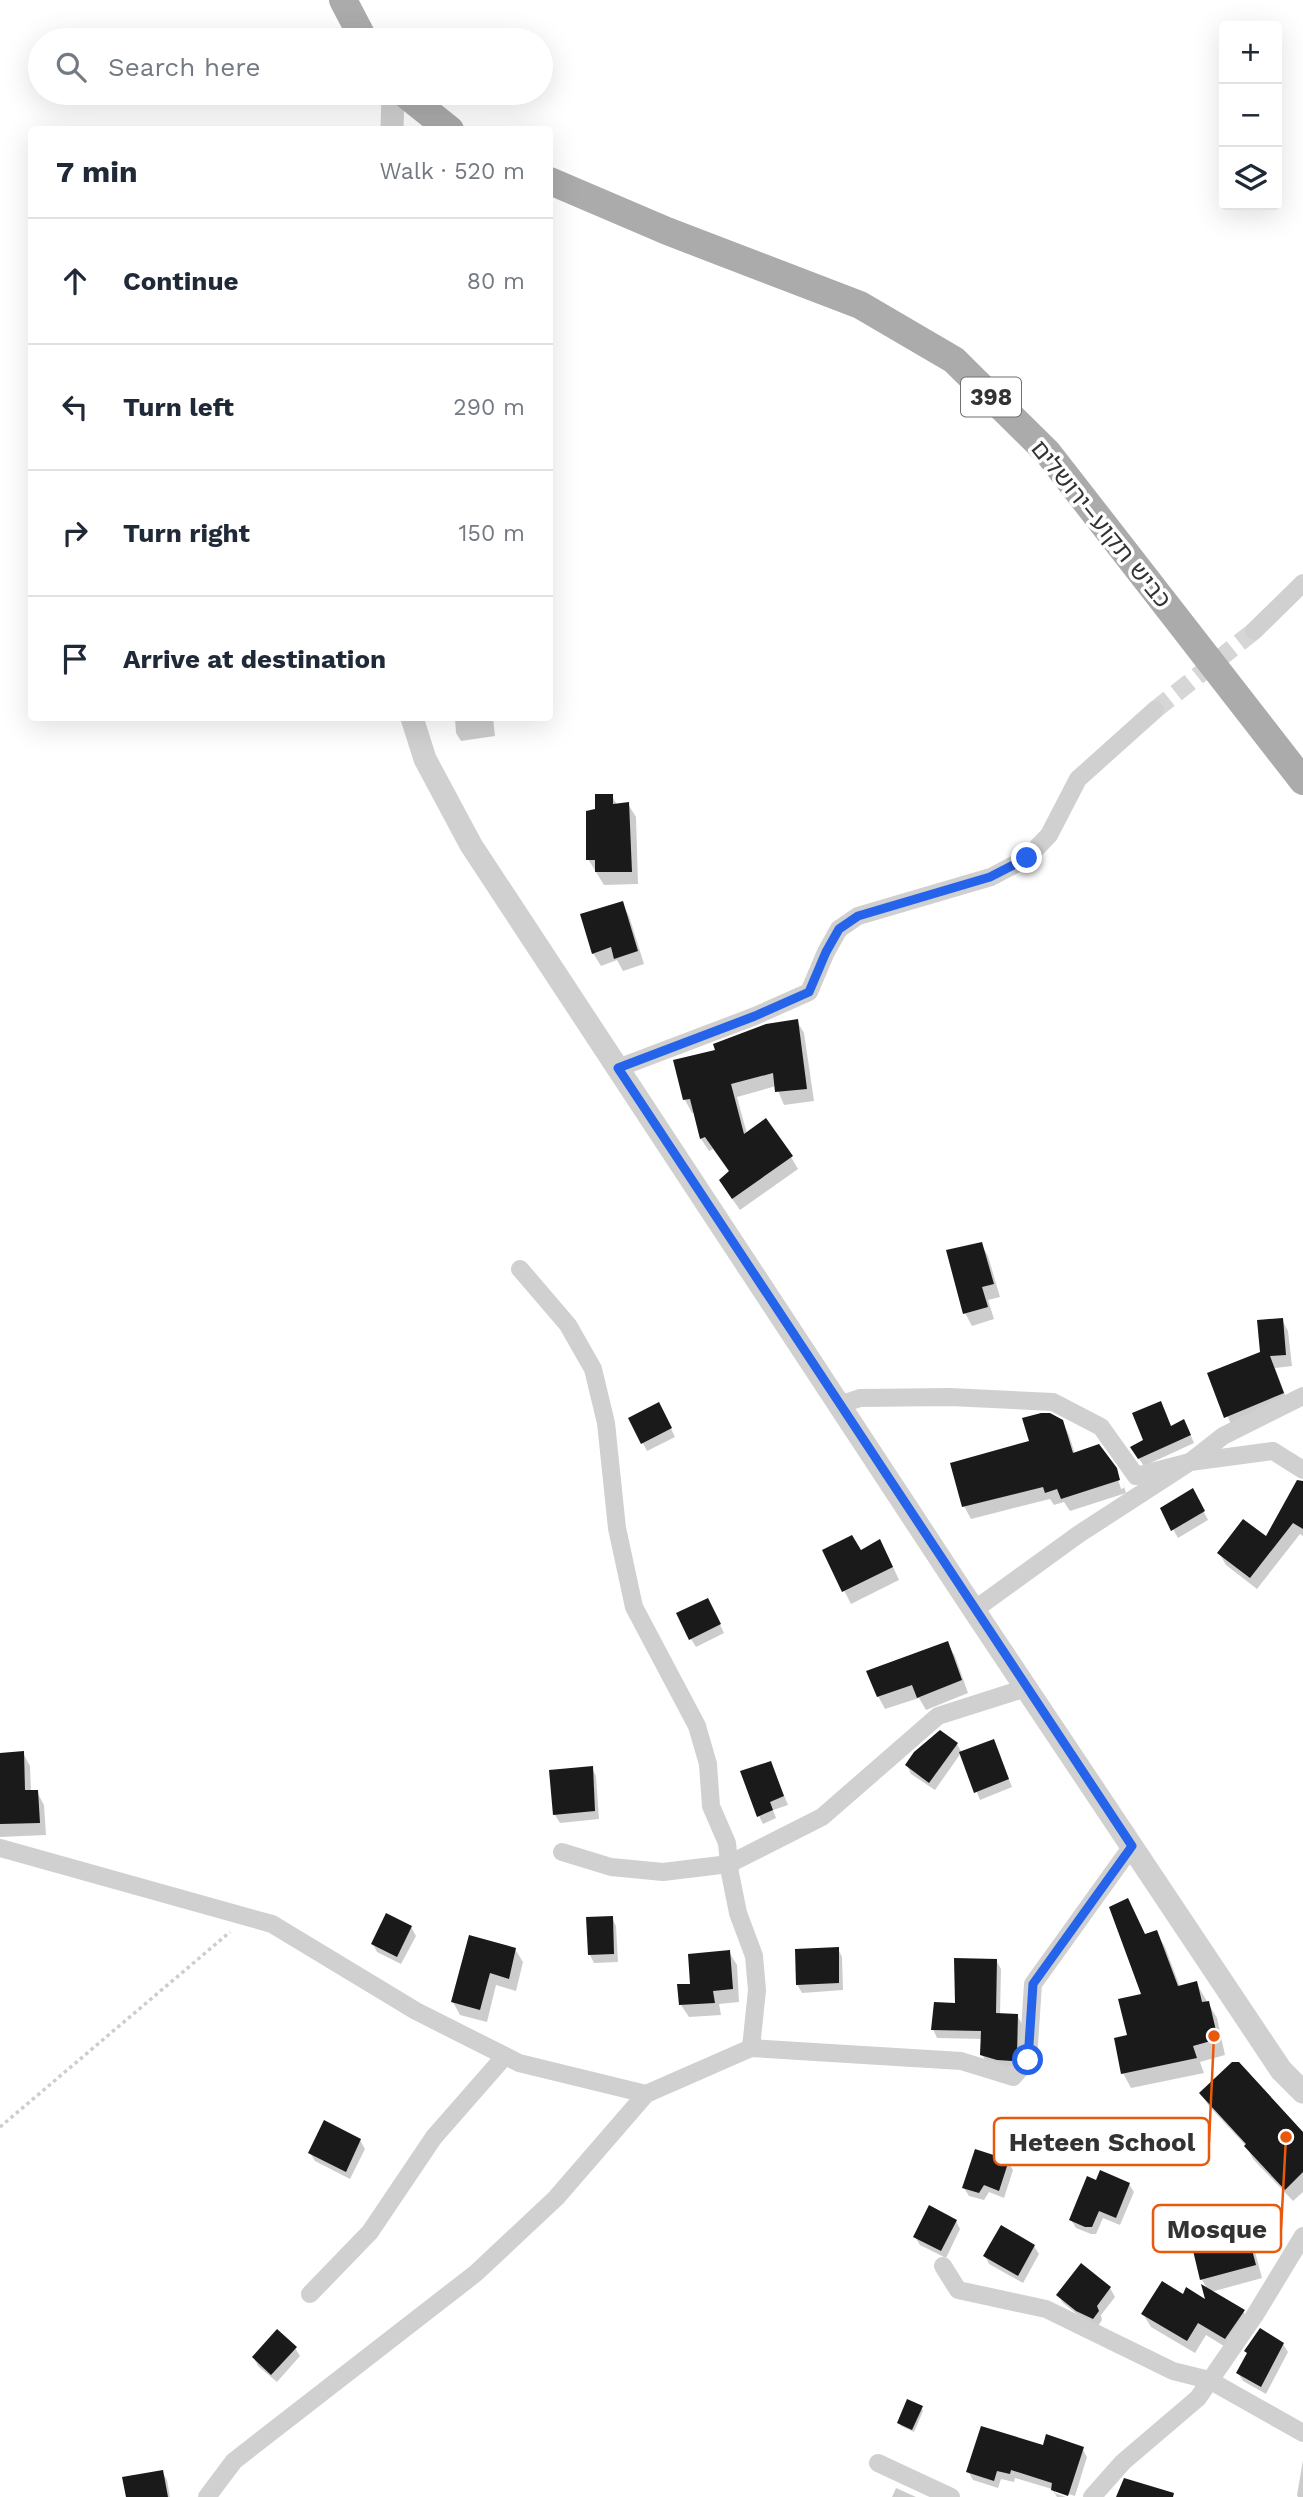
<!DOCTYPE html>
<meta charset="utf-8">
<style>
:root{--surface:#fff;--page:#f6f6f7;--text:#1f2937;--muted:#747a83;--line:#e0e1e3}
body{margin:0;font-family:"Work Sans","Noto Sans Hebrew",sans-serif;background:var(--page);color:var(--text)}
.controls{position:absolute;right:21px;top:21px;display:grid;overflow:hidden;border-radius:7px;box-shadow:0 7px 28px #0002}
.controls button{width:63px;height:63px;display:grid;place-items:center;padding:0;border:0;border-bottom:2px solid var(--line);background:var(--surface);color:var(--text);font:35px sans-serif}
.stop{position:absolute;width:21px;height:21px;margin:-16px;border:5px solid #2563eb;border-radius:50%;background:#fff}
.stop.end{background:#2563eb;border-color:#fff;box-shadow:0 2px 7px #0008}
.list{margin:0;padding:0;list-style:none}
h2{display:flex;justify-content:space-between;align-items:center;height:91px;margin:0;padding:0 28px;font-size:30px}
h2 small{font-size:23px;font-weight:400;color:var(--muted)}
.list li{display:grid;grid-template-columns:46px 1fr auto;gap:21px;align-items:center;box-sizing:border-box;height:126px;padding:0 28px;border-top:2px solid var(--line)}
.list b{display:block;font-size:26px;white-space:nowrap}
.list em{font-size:23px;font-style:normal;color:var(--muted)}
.icon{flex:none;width:38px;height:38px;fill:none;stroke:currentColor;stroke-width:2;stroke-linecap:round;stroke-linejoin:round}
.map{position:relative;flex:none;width:1303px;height:2497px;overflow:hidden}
.search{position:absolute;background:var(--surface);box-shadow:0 7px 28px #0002;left:28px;top:28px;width:525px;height:77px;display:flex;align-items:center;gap:18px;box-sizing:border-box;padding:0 24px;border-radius:38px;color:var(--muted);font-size:26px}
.panel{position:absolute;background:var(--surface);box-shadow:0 7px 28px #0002;left:28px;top:126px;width:525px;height:595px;border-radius:7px}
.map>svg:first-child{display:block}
</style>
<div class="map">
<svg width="1303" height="2497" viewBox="0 0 1303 2497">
<rect width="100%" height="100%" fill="#fff"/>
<!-- shadow -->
<g fill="#0003">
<path d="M455,718H493L495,736L461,741L456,733Z"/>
<path d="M612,796L617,805L628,804L636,817L638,884L604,885L588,859L597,810Z"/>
<path d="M622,903L629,916L644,964L623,971L617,960L601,966L593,953Z"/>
<path d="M797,1021L804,1033L814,1101L784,1105L776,1086L737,1097L747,1134L791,1157L798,1169L740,1210L728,1193L730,1173L713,1149L709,1151L701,1139L695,1112L692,1113L685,1100L675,1061L717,1051Z"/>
<path d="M981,1244L988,1256L1000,1297L988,1300L994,1319L972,1326L965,1313Z"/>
<path d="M1282,1320L1288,1331L1292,1366L1275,1368L1289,1405L1233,1429L1210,1374L1262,1353Z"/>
<path d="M663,1412L675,1437L647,1451L630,1418Z"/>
<path d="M1062,1421L1069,1435L1075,1454L1115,1469L1121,1489L1124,1488L1123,1483L1126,1493L1070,1511L1064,1502L1054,1505L1050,1499L971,1519L964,1506L1031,1442Z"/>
<path d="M1171,1427L1188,1429L1194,1443L1144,1466L1137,1456L1145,1439Z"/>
<path d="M1303,1483V1536L1300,1534L1257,1589L1226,1565L1219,1553L1266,1539Z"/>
<path d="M1193,1491L1208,1520L1178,1538L1162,1509Z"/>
<path d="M824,1551L887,1554L899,1580L851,1604Z"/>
<path d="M712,1608L724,1633L696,1647L691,1639Z"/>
<path d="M947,1643L955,1656L968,1693L926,1710L919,1698L885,1709L878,1696Z"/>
<path d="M993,1741L1012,1787L980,1800L961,1753L935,1790L911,1774L907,1765L957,1744L962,1753Z"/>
<path d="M23,1753L30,1766L31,1792H37L44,1805L46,1835L0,1837V1754Z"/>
<path d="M592,1768L596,1776L599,1819L560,1823L555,1815Z"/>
<path d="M774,1771L788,1805L773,1810L776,1818L763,1824L759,1816Z"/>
<path d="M612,1918L616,1926L618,1962L594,1963L590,1955Z"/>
<path d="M411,1927L416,1936L401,1964L377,1952L373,1944Z"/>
<path d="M1156,1932L1165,1947L1180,1987L1196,1983L1217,2018L1225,2055L1200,2062L1204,2073L1131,2088L1123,2073L1129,2036L1143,1995L1145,1936Z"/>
<path d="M515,1949L523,1962L516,1991L496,1985L487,2022L460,2015L453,2002Z"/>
<path d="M838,1949L842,1957L843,1990L802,1993L797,1984Z"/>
<path d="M729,1952L737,1965L739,2002L719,2004L721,2015L689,2017L681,2005L692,1985Z"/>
<path d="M996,1960L1001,1969L1000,2015H1017L1022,2024L1021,2064L1017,2068L987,2063L982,2055L983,2039L937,2038L933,2029Z"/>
<path d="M1201,2094L1303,2134V2192L1293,2201L1253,2159L1246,2146L1209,2106Z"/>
<path d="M360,2140L365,2149L350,2179L315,2161L310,2153Z"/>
<path d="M1008,2162L1013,2170L1004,2198L989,2192L984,2200L969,2196L964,2188Z"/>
<path d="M1097,2182L1129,2184L1134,2192L1120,2225L1103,2218L1096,2234H1091L1076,2228L1071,2220Z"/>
<path d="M956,2221L960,2229L946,2258L920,2245L915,2237Z"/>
<path d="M1244,2225L1251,2237L1262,2278L1211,2292L1243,2311L1251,2324L1232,2351L1206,2335L1195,2353L1151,2327L1143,2314L1184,2296L1208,2303V2290L1202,2280L1192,2240Z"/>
<path d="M1034,2246L1039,2254L1023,2283L989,2264L985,2256Z"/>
<path d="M1110,2288L1115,2297L1101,2315L1102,2320L1098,2326L1083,2319L1063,2303L1058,2295Z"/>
<path d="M1283,2344L1288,2352L1266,2394L1243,2381L1238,2373Z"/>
<path d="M295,2348L300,2356L277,2382L258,2366L254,2358Z"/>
<path d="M921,2407L923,2411L914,2432L901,2426L899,2423Z"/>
<path d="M1044,2448H1082L1087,2457L1075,2496L1055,2490V2493L1066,2497H1057L1052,2489L1015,2478L1014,2482L1001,2479L998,2488L973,2480L968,2471Z"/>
<path d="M1303,2460V2497H1298L1297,2495Z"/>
<path d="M162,2472L167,2480L170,2497H128Z"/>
<path d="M896,2488L916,2497H892Z"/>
</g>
<!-- building -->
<g fill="#1a1a1a">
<path d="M595,794H613V804L629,802L632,872H595V860H586V811L595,809Z"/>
<path d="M623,901L638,951L614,959L611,947L592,954L580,914Z"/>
<path d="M798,1019L807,1089L775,1092L773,1073L731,1084L744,1134L766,1118L793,1156L732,1199L719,1180L729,1171L705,1137L700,1139L690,1099L683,1100L673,1060L715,1050L713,1044L766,1024Z"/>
<path d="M982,1242L994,1284L982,1287L988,1307L963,1314L946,1250Z"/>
<path d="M1283,1318L1286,1355L1270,1356L1284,1393L1224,1418L1207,1373L1260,1352L1257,1320Z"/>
<path d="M1161,1401L1171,1426L1184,1419L1191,1435L1138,1459L1130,1447L1143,1440L1132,1413Z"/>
<path d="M659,1402L672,1428L641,1444L628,1418Z"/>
<path d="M1041,1413H1050L1063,1420L1073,1453L1099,1444L1117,1468L1120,1480L1061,1499L1057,1489L1045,1493L1043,1487L962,1507L950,1463L1029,1441L1022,1418Z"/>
<path d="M1297,1480L1303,1481V1529L1293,1523L1250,1578L1217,1553L1243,1519L1266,1536Z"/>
<path d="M1193,1488L1205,1511L1171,1531L1160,1508Z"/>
<path d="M852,1535L861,1550L880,1539L893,1567L842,1592L822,1550Z"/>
<path d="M708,1598L721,1624L689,1640L676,1613Z"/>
<path d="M948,1641L962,1680L917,1698L912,1685L877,1697L866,1671Z"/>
<path d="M940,1730L958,1743L929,1783L905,1765L914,1752Z"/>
<path d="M994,1739L1009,1779L974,1793L959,1752Z"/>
<path d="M24,1751L25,1790H38L40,1823L0,1824V1753Z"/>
<path d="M771,1761L784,1796L770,1802L773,1810L757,1817L740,1771Z"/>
<path d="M593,1766L595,1811L553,1815L549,1770Z"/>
<path d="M1128,1898L1145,1934L1157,1930L1178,1986L1197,1981L1202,2002L1209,2001L1218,2039L1193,2046L1197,2058L1121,2074L1114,2038L1127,2035L1118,1999L1141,1994L1109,1907Z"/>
<path d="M386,1913L412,1926L397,1957L371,1944Z"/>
<path d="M613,1916L614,1954L588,1955L586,1917Z"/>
<path d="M469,1935L516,1948L509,1979L490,1973L480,2010L451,2002Z"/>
<path d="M839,1947V1983L796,1985L795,1949Z"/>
<path d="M730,1950L733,1989L713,1991L715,2003L679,2005L677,1984H690L688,1954Z"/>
<path d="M954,1958L997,1959L996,2013L1018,2014L1017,2055L1012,2061L997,2060L980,2055L981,2031L931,2030L934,2002L955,2003Z"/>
<path d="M1232,2062H1239L1303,2132V2172L1285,2190L1244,2146L1246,2144L1199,2093Z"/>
<path d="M324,2120L361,2139L346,2172L308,2153Z"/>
<path d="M975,2149L1009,2160L999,2191L984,2185L979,2193L962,2188Z"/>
<path d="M1100,2170L1130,2183L1116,2218L1099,2211L1092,2227H1085L1069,2220L1087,2176L1096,2180Z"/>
<path d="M929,2205L957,2220L941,2251L913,2237Z"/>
<path d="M1245,2223L1256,2265L1200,2280L1190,2238Z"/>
<path d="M1001,2225L1035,2245L1018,2276L983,2256Z"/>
<path d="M1081,2263L1111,2287L1097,2306L1099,2311L1093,2319L1076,2311L1056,2295Z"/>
<path d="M1162,2281L1183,2294L1186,2287L1205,2299L1201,2284L1245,2310L1225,2339L1198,2323L1187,2341L1141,2314Z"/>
<path d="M1260,2328L1284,2343L1261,2387L1236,2373L1247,2353L1244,2351Z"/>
<path d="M277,2329L297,2347L271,2375L252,2357Z"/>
<path d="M907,2399L923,2406L912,2430L897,2423Z"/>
<path d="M981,2426L1043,2445L1046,2434L1084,2447L1068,2496L1051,2490L1052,2483L1011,2470L1010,2474L997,2471L994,2481L966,2472Z"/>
<path d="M163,2470L168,2497H126L122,2477Z"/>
<path d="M1124,2478L1174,2493L1173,2497H1116Z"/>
</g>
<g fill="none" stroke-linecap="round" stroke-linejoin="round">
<!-- minor-tunnel -->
<path stroke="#d6d6d6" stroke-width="18" stroke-dasharray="18 9" stroke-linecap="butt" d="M1155,710L1254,631"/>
<!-- path -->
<path stroke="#cdcdcd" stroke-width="3.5" stroke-dasharray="3.5 3.5" stroke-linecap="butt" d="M0,2127L230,1932"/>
<!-- minor -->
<g stroke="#d0d0d0" stroke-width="18">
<path d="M1254,631L1303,583"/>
<path d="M618,1068L755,1016L809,992L826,952L839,929L858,916L991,877L1027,858L1049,835L1078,779L1155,710"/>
<path d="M520,1269L568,1325L593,1369L606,1423L617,1528L634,1607L697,1726L708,1764L711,1806L727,1843L730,1873L738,1913L754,1956L757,1990L751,2048"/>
<path d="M839,1405L860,1398L950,1397L1053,1402L1101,1427L1136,1476L1190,1462L1223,1436L1303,1396"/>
<path d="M974,1610L1079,1534L1190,1462L1273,1451L1303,1470"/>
<path d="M0,1848L272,1924L416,2011L519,2063L646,2094"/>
<path d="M562,1852L611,1867L663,1872L729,1864L822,1817L938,1716L1026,1688"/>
<path d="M943,2266L958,2290L1046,2309L1173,2371L1209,2380L1303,2433"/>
<path d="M310,2294L370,2232L434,2137L505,2056"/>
<path d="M878,2463L951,2497"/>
<path d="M207,2497L234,2461L476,2273L556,2198L646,2094L751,2048L961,2061L1013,2077L1028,2060L1033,1984L1132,1846"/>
<path d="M1092,2497L1123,2462L1198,2398L1255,2315L1303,2236"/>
</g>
<!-- tertiary -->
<g stroke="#d0d0d0" stroke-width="23">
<path d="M392,130L393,93"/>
<path d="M412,718L425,759L471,845L974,1610L1281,2070L1303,2092"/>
</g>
<!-- primary -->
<g stroke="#ababab" stroke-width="28">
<path d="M343,0L364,40"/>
<path d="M404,93L450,130"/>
<path d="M550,181L667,231L860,305L954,360L1048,453L1303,781"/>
</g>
</g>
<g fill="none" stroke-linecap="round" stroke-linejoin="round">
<!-- route -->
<path stroke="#2563eb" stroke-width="9" d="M1027,858L990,877L858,916L839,929L826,952L809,992L755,1016L618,1068L1132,1846L1033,1984L1028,2060"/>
</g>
<g text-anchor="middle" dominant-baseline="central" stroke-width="7" stroke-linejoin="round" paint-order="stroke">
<!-- shield labels -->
<rect fill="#fff" stroke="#707070" stroke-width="2" x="961" y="377.5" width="60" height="39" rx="5"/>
<g font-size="23" font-weight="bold" fill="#333">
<text x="991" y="397">398</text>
</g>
<!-- street labels -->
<g font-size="24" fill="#333" stroke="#fff">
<text transform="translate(1101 524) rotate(51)">כביש תקוע–ירושלים</text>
</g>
</g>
<!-- callouts -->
<path fill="none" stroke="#e8590c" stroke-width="2.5" d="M1214 2036L1209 2142M1286 2137L1281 2229"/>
<g fill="#e8590c" stroke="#fff" stroke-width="2.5">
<circle cx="1214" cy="2036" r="7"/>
<circle cx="1286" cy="2137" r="7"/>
</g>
<g fill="#fff" stroke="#e8590c" stroke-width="2.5">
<rect x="994" y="2118" width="215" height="47" rx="7"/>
<rect x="1153" y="2205" width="128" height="47" rx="7"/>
</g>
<g font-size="26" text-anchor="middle" font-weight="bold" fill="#333">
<text x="1102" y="2151">Heteen School</text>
<text x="1217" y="2238">Mosque</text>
</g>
</svg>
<div class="controls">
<button>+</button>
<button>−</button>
<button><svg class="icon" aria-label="layers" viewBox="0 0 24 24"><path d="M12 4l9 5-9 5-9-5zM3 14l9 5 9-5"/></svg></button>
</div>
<div class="stop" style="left:1028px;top:2060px"></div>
<div class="stop end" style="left:1027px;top:858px"></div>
<div class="search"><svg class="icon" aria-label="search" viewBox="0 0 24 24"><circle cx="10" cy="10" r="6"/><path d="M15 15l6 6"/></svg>Search here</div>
<section class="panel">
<h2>7 min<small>Walk · 520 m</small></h2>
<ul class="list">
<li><svg class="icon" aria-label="ahead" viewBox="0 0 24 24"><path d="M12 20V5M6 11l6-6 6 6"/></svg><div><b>Continue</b></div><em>80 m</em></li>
<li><svg class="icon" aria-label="left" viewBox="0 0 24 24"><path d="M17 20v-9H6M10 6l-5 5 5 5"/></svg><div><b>Turn left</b></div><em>290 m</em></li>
<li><svg class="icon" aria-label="right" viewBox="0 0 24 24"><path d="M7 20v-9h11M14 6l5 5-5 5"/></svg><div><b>Turn right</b></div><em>150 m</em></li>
<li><svg class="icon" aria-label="arrive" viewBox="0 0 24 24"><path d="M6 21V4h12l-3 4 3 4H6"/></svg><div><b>Arrive at destination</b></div></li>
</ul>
</section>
</div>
